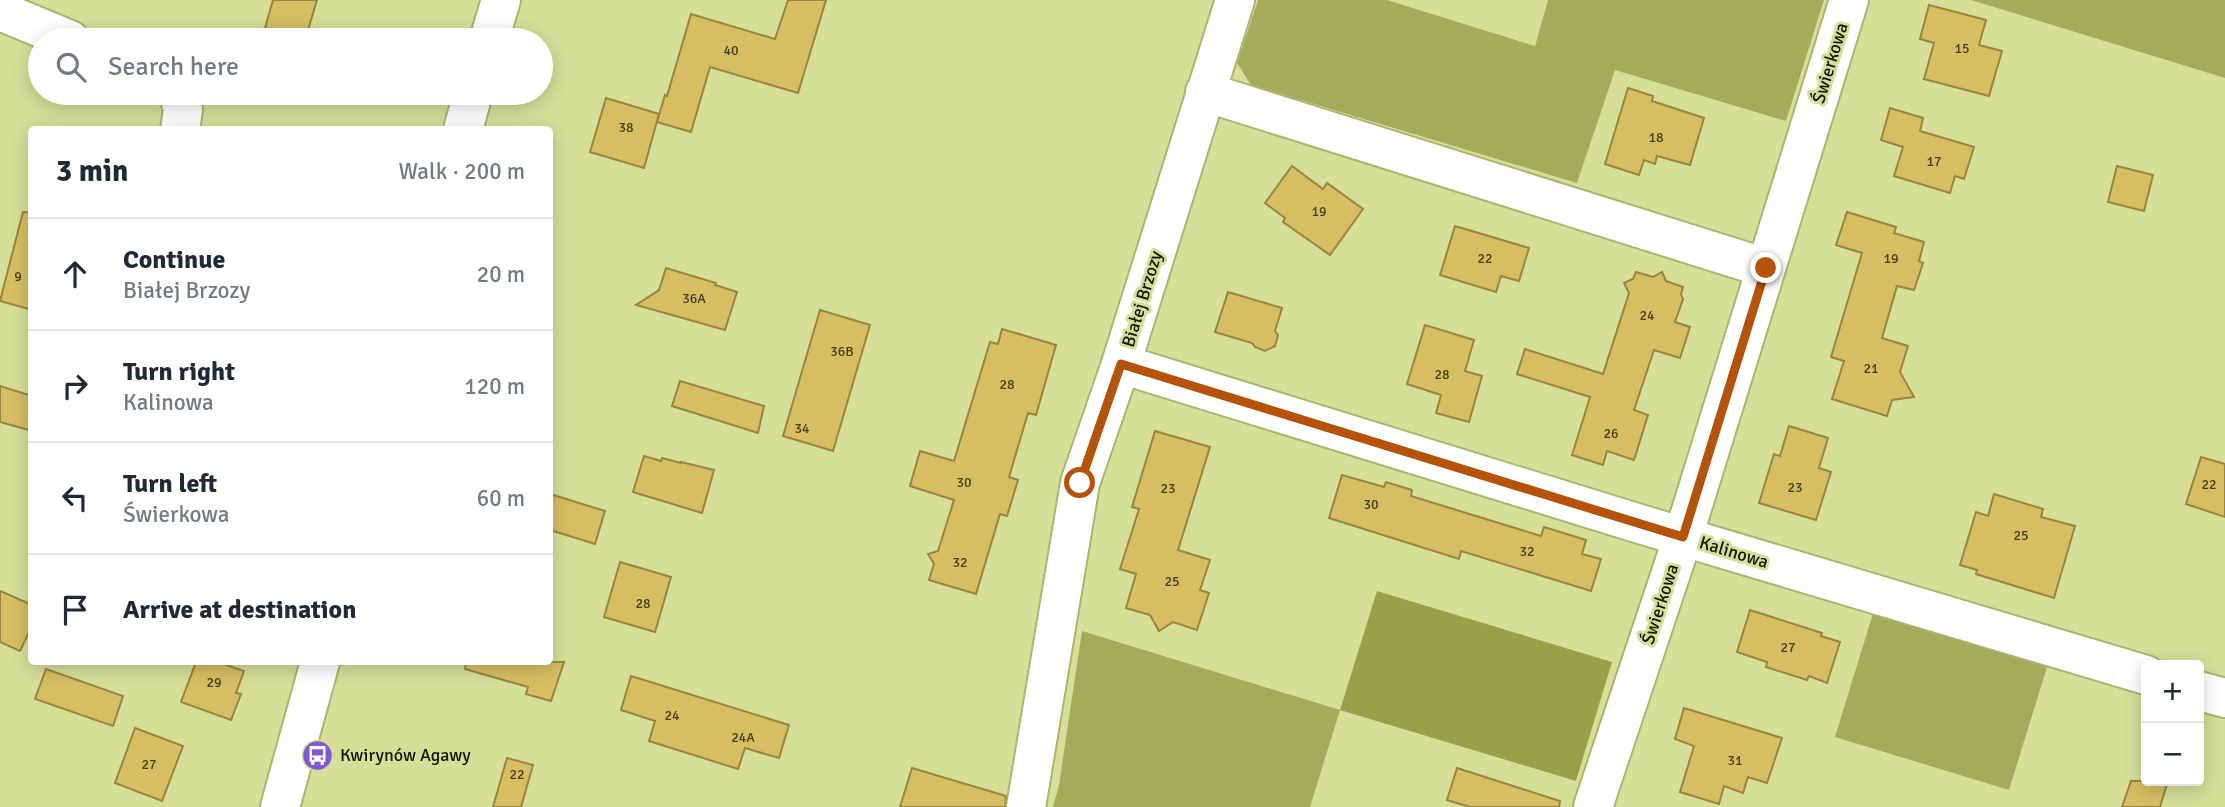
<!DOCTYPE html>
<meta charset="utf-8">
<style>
:root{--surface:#fff;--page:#f6f6f7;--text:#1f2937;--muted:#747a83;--line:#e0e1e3}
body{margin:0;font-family:Signika,sans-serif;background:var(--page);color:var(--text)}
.controls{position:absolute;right:21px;bottom:21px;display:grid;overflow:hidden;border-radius:7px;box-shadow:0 4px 18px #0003}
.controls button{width:63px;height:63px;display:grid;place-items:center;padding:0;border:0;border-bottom:2px solid var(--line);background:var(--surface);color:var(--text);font:35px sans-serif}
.stop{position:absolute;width:21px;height:21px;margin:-16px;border:5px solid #b45309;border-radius:50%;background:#fff}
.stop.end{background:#b45309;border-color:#fff;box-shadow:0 2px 7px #0008}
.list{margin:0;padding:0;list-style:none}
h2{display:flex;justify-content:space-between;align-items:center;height:91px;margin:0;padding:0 28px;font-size:30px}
h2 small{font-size:23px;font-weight:400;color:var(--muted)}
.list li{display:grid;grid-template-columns:46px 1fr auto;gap:21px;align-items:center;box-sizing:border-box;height:112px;padding:0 28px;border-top:2px solid var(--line)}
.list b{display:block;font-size:26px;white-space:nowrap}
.list p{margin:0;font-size:23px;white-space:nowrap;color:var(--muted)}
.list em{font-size:23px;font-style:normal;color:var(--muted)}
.icon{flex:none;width:38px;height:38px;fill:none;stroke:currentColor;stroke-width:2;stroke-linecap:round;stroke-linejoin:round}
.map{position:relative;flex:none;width:2225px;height:807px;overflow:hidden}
.search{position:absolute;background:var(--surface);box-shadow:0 4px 18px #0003;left:28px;top:28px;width:525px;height:77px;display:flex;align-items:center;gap:18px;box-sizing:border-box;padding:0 24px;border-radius:38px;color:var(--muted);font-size:26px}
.panel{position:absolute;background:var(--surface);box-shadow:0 4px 18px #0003;left:28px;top:126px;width:525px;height:539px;border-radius:7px}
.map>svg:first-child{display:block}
</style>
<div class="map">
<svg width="2225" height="807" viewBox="0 0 2225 807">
<rect width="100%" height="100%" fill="#d6df98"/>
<!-- green -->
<g fill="#a4ac5c">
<path d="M1258,0H1387L1535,46L1548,0H1824L1786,121L1615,70L1577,183L1251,85L1237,63Z"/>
<path d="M1971,0H2225V78Z"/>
<path d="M1874,610L2048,664L2009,790L1835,737Z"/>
<path d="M1082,631L1340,710L1310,807H1053L1059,785Z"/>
</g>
<!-- forest -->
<path fill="#98a147" d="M1377,591L1612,662L1576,781L1340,710Z"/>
<!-- building -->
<g fill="#d7be63" stroke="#998540" stroke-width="2">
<path d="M273,0H317L305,40H278L274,31L265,28Z"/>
<path d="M788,0H826L798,93L710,67L691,132L657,122L665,95L667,96L691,14L775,39Z"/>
<path d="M1929,5L1986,20L1979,45L2002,51L1989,96L1924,79L1934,43L1920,39Z"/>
<path d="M1628,88L1653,96L1652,101L1704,118L1690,165L1657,156L1655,164L1644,160L1639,175L1605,164Z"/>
<path d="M606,98L659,114L644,168L590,152Z"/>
<path d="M1890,108L1923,118L1920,131L1974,147L1964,179L1955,176L1950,193L1894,176L1903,147L1881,140Z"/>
<path d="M1292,166L1323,189L1327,183L1363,209L1330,255L1283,222L1285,218L1265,203Z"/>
<path d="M2117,166L2153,175L2144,211L2108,202Z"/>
<path d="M23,212L32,213V310L0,301Z"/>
<path d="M1847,212L1896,227L1894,233L1924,242L1919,261L1923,263L1914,290L1897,286L1882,338L1908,346L1900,372L1914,397L1892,400L1887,416L1832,399L1844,361L1831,357L1862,253L1836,245Z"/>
<path d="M1455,226L1529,248L1519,281L1501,276L1496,292L1440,275Z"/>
<path d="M666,268L716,283L715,285L737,292L725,330L636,305L659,290Z"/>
<path d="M1636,272L1653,277L1662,272L1666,281L1683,287L1681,294L1683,299L1675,322L1690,327L1680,358L1654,350L1634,410L1648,415L1634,460L1607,451L1603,465L1572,455L1590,397L1517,374L1525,349L1603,374L1629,293L1624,283L1633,279Z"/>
<path d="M1228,292L1282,308L1275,331L1278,335L1275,346L1265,351L1255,347L1252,343L1215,332Z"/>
<path d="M820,310L870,325L833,451L783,436Z"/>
<path d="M1425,325L1474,340L1465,371L1482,376L1469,422L1436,413L1441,395L1407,384Z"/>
<path d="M1002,329L1056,345L1036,415L1028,413L1009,477L1018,480L1007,516L1000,514L976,594L929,580L934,564L928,554L938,551L954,500L910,486L920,451L954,461L990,342L998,344Z"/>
<path d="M680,381L764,406L758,433L672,406Z"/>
<path d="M0,386L32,396V431L0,422Z"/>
<path d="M1789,426L1828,438L1819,468L1831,472L1816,520L1759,503L1774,454L1780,456Z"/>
<path d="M1155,431L1210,447L1178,550L1210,560L1200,590L1209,593L1197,630L1173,622L1159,631L1150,615L1126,608L1136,574L1120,569L1139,509L1132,507Z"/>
<path d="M644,456L661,461L662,458L681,463V462L714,470L702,513L633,492Z"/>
<path d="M2201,457L2225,464V517L2186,504Z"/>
<path d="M1342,475L1384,487L1386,482L1412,490L1411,496L1541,536L1544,527L1586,540L1582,554L1601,559L1591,591L1461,551L1459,559L1329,518Z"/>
<path d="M550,494L605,511L595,544L550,530Z"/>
<path d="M1994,494L2043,509L2041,517L2075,526L2054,598L1976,574L1977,570L1960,565L1976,512L1988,516Z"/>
<path d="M620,562L671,577L655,632L604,617Z"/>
<path d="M0,591L32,605V626L20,651L0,642Z"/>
<path d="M1750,610L1822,633L1821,636L1840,642L1827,683L1809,676L1807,680L1766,667L1767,662L1737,652Z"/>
<path d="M196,662H218L244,671L236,693L241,694L231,720L181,702Z"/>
<path d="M466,662H564L551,701L526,694L528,687L465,669Z"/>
<path d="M46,669L123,696L113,726L35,699Z"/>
<path d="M631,676L789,725L779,758L745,748L738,769L649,741L655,721L621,710Z"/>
<path d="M1684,708L1782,738L1767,783L1748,777L1743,793L1724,786L1719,804L1680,792L1694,746L1675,739Z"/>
<path d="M135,728L183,746L162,801L115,783Z"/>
<path d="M507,758L533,765L521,807H493Z"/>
<path d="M912,768L1006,796L1005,807H900Z"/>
<path d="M1457,768L1560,801L1559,807H1470L1447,800Z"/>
<path d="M2131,781H2168L2160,807H2122Z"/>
</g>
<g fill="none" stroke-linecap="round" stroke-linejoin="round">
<defs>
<g id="minor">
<path d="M0,11L70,40"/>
<path d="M489,40L501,0"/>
<path d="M1205,92L1766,268"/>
<path d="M178,93L183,109L180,130"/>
<path d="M463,130L473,93"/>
<path d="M1121,364L1640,524L2146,675"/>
<path d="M2199,691L2225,698"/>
<path d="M280,807L320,662"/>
<path d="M1026,807L1080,483L1121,364L1235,0"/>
<path d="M1593,807L1683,537L1849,0"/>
</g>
</defs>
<!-- minor casing -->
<use href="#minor" stroke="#acb46f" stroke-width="42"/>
<!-- minor -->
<use href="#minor" stroke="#fff" stroke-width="38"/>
</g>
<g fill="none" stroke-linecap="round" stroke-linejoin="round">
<!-- route -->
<path stroke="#b45309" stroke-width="9" d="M1080,483L1121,364L1683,537L1766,268"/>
</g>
<!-- icons -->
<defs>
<symbol id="bus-disc" viewBox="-11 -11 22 22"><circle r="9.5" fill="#7f59d3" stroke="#d6df98"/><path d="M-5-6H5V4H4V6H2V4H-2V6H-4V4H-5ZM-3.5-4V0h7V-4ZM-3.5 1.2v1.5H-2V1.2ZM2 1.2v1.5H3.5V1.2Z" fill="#fff"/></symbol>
</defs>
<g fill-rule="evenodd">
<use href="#bus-disc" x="300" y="738" width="35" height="35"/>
</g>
<g text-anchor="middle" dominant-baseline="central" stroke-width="6" stroke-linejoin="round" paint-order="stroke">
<!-- number labels -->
<g font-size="14" fill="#433e19">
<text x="1962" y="48">15</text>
<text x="731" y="50">40</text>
<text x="626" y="127">38</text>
<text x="1656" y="137">18</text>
<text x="1934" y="161">17</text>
<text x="1319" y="211">19</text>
<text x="1485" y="258">22</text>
<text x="1891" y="258">19</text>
<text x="18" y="276">9</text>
<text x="694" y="298">36A</text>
<text x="1647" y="315">24</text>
<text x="842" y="351">36B</text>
<text x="1871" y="368">21</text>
<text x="1442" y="374">28</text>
<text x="1007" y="384">28</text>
<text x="802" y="428">34</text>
<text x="1611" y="433">26</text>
<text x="964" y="482">30</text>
<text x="2209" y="484">22</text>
<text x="1795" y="487">23</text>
<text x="1168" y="488">23</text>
<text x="1371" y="504">30</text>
<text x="2021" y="535">25</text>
<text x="1527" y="551">32</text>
<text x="960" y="562">32</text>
<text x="1172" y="581">25</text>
<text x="643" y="603">28</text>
<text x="1788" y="647">27</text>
<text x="214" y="682">29</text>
<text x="672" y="715">24</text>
<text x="743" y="737">24A</text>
<text x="1735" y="760">31</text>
<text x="149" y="764">27</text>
<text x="517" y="774">22</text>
</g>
<!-- street labels -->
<g font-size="18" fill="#121400" stroke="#d6df98">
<text transform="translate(1830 63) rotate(-73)">Świerkowa</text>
<text transform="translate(1142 299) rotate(-73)">Białej Brzozy</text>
<text transform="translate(1734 552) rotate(17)">Kalinowa</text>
<text transform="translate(1660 604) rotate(-72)">Świerkowa</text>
</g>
<!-- poi labels -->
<g font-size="18" fill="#121400" stroke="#d6df98" text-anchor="start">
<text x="340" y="755">Kwirynów Agawy</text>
</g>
</g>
</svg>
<div class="controls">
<button>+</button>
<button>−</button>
</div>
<div class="stop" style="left:1080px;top:483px"></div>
<div class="stop end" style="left:1766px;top:268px"></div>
<div class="search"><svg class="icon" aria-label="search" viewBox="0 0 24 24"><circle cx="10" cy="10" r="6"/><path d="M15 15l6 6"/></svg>Search here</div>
<section class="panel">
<h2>3 min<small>Walk · 200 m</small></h2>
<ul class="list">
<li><svg class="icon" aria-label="ahead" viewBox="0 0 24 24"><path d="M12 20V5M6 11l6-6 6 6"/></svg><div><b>Continue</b><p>Białej Brzozy</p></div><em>20 m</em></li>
<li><svg class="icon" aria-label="right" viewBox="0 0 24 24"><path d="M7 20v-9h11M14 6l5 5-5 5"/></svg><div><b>Turn right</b><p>Kalinowa</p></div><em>120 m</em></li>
<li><svg class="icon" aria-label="left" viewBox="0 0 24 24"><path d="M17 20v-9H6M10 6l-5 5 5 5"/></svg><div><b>Turn left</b><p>Świerkowa</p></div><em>60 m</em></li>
<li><svg class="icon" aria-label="arrive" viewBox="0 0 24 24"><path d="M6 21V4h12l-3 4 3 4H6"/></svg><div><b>Arrive at destination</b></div></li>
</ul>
</section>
</div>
